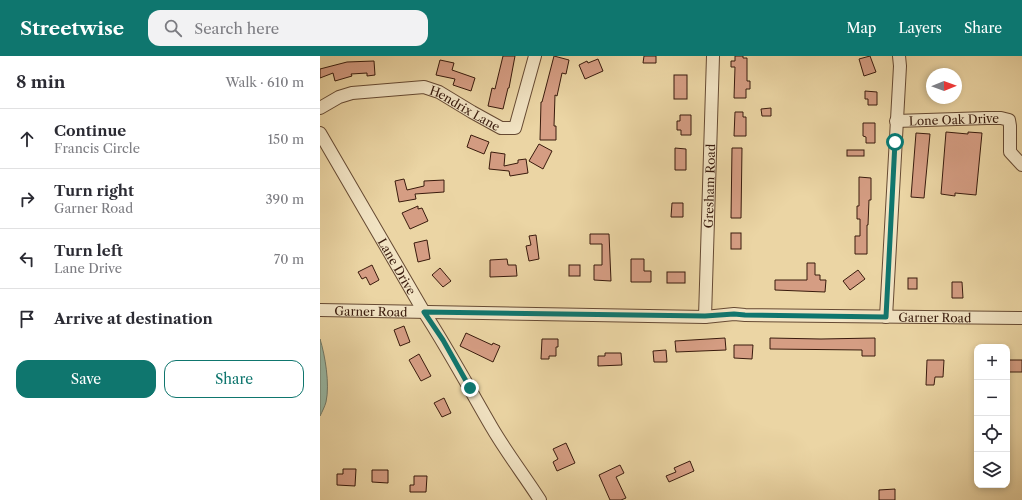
<!DOCTYPE html>
<meta charset="utf-8">
<style>
:root{--surface:#fff;--page:#f2f2f3;--text:#2b2b33;--muted:#7c7c81;--line:#e1e1e2;--accent:#0f766e}
body{margin:0;font-family:"Libre Caslon Text",serif;background:var(--page);color:var(--text)}
.controls{position:absolute;right:12px;bottom:12px;display:grid;overflow:hidden;border-radius:8px;box-shadow:0 2px 6px #0003}
.controls button{width:36px;height:36px;display:grid;place-items:center;padding:0;border:0;border-bottom:1px solid var(--line);background:var(--surface);color:var(--text);font:20px sans-serif}
.compass{position:absolute;left:606px;top:12px;width:36px;height:36px;border-radius:50%;background:var(--surface);box-shadow:0 2px 6px #0003;rotate:89deg}
.stop{position:absolute;width:12px;height:12px;margin:-9px;border:3px solid #0f766e;border-radius:50%;background:#fff}
.stop.end{background:#0f766e;border-color:#fff;box-shadow:0 1px 4px #0008}
.list{margin:0;padding:0;list-style:none}
h2{display:flex;justify-content:space-between;align-items:center;height:52px;margin:0;padding:0 16px;font-size:17px}
h2 small{font-size:13px;font-weight:400;color:var(--muted)}
.list li{display:grid;grid-template-columns:26px 1fr auto;gap:12px;align-items:center;box-sizing:border-box;height:60px;padding:0 16px;border-top:1px solid var(--line)}
.list b{display:block;font-size:15px;white-space:nowrap}
.list p{margin:0;font-size:13px;white-space:nowrap;color:var(--muted)}
.list em{font-size:13px;font-style:normal;color:var(--muted)}
.actions{display:flex;gap:8px;padding:12px 16px}
.actions a{flex:1;padding:9px 0;border:1px solid var(--accent);border-radius:12px;text-align:center;font-size:14px;color:var(--accent)}
.actions .main{background:var(--accent);color:#fff}
.icon{flex:none;width:22px;height:22px;fill:none;stroke:currentColor;stroke-width:2;stroke-linecap:round;stroke-linejoin:round}
.map{position:relative;flex:none;width:702px;height:444px;overflow:hidden}
header{display:flex;align-items:center;gap:24px;box-sizing:border-box;height:56px;padding:0 20px;background:var(--accent);color:#fff}
header strong{font-size:19px}
nav{display:flex;gap:22px;margin-inline-start:auto;font-size:14px}
.search{width:280px;height:36px;background:var(--page);display:flex;align-items:center;gap:10px;box-sizing:border-box;padding:0 14px;border-radius:12px;color:var(--muted);font-size:15px}
main{display:flex}
aside{flex:1;background:var(--surface)}
.map>svg:first-child{display:block}
</style>
<header>
<strong>Streetwise</strong>
<div class="search"><svg class="icon" aria-label="search" viewBox="0 0 24 24"><circle cx="10" cy="10" r="6"/><path d="M15 15l6 6"/></svg>Search here</div>
<nav><a>Map</a><a>Layers</a><a>Share</a></nav>
</header>
<main>
<aside>
<h2>8 min<small>Walk · 610 m</small></h2>
<ul class="list">
<li><svg class="icon" aria-label="ahead" viewBox="0 0 24 24"><path d="M12 20V5M6 11l6-6 6 6"/></svg><div><b>Continue</b><p>Francis Circle</p></div><em>150 m</em></li>
<li><svg class="icon" aria-label="right" viewBox="0 0 24 24"><path d="M7 20v-9h11M14 6l5 5-5 5"/></svg><div><b>Turn right</b><p>Garner Road</p></div><em>390 m</em></li>
<li><svg class="icon" aria-label="left" viewBox="0 0 24 24"><path d="M17 20v-9H6M10 6l-5 5 5 5"/></svg><div><b>Turn left</b><p>Lane Drive</p></div><em>70 m</em></li>
<li><svg class="icon" aria-label="arrive" viewBox="0 0 24 24"><path d="M6 21V4h12l-3 4 3 4H6"/></svg><div><b>Arrive at destination</b></div></li>
</ul>
<div class="actions"><a class="main">Save</a><a>Share</a></div>
</aside>
<div class="map">
<svg width="702" height="444" viewBox="0 0 702 444">
<rect width="100%" height="100%" fill="#ebd5a4"/>
<filter id="stains"><feTurbulence type="fractalNoise" baseFrequency=".005" numOctaves="4"/><feColorMatrix values="0 0 0 0 .2 0 0 0 0 .09 0 0 0 0 .02 0 0 0 .5 -.17"/></filter>
<radialGradient id="worn" r=".72"><stop offset=".6" stop-color="#630" stop-opacity="0"/><stop offset="1" stop-color="#630" stop-opacity=".3"/></radialGradient>
<!-- water -->
<path fill="#98b9a6" stroke="#727a69" d="M0,283C5,299 10,328 6,346C5,350 2,356 0,360Z"/>
<!-- building -->
<g fill="#d59d83" stroke="#391b0d">
<path d="M183,0H195L189,32H188L183,53L168,50L172,32L175,33Z"/>
<path d="M234,0L249,4L246,18L242,17L237,40L235,39L234,70H236V84H220L221,46H222Z"/>
<path d="M324,0H336V7H323Z"/>
<path d="M415,0H423V2H427V25H430V33H426V42H414L415,11H411V5H415Z"/>
<path d="M550,0L556,16L544,20L539,3Z"/>
<path d="M278,3L283,15L265,23L259,9L267,5L268,7Z"/>
<path d="M120,4L134,7L132,14L155,22L151,35L133,29L135,23L116,19Z"/>
<path d="M54,5L55,19L47,20V17L31,18L32,20L15,25L13,17L0,22V13L27,6Z"/>
<rect x="354" y="19" width="13" height="24"/>
<path d="M545,35L557,36V49H548V43H545Z"/>
<path d="M451,52V60H442L441,53Z"/>
<path d="M415,56H423V61H426V80H414Z"/>
<path d="M360,59H371V79H361V74H357V65H360Z"/>
<path d="M543,67H555V87H546V81L543,80Z"/>
<path d="M626,76L648,78V76L662,77L656,139L635,137V140L621,138Z"/>
<path d="M596,77L610,78L604,142L591,141Z"/>
<path d="M151,79L169,86L164,98L147,91Z"/>
<path d="M219,88L232,95L223,113L209,105Z"/>
<path d="M355,92L366,93V114H355Z"/>
<path d="M412,92H422L421,162H411Z"/>
<rect x="527" y="94" width="17" height="6"/>
<path d="M171,96L185,98L184,110L198,107V104L206,103L208,117L190,120L189,115L169,113Z"/>
<path d="M539,121L551,122V144H549L548,169H547V198H535V180H540V163H537V150H539Z"/>
<path d="M84,123L87,134L104,130V125L124,124V136L95,138L96,143L79,146L75,125Z"/>
<path d="M352,147H363V161H351Z"/>
<path d="M98,150V153L102,152L108,165L90,173L82,157Z"/>
<rect x="411" y="177" width="10" height="16"/>
<path d="M270,178H289L291,225L274,224V209H282V188H270Z"/>
<path d="M216,179L219,203L209,205L206,190L211,189L209,180Z"/>
<path d="M107,184L110,203L98,206L94,187Z"/>
<path d="M187,203L188,209H196L197,220L170,221V204Z"/>
<path d="M311,203H324V215H331V226H311Z"/>
<path d="M487,207H495V219H500V224H506L505,236L455,234V224H487Z"/>
<path d="M52,209L59,224L50,229L46,221L42,223L38,216Z"/>
<rect x="249" y="209" width="11" height="11"/>
<path d="M120,212L131,225L123,231L112,219Z"/>
<path d="M538,214L545,223L530,234L523,225Z"/>
<rect x="347" y="216" width="18" height="11"/>
<rect x="588" y="222" width="9" height="11"/>
<path d="M632,226H642L643,242H632Z"/>
<path d="M84,270L90,286L80,290L74,274Z"/>
<path d="M146,277L172,289L173,287L180,290L173,306L140,290Z"/>
<path d="M405,282L406,294L356,296L355,285Z"/>
<path d="M450,282L501,283L555,282V300H542V294L450,293Z"/>
<path d="M222,283H238V291H236V300H229V303H221Z"/>
<path d="M414,289H433L432,303L414,302Z"/>
<path d="M346,294L347,306H334L333,295Z"/>
<path d="M285,297H301L302,309L278,310V300H285Z"/>
<path d="M99,298L111,320L101,325L89,304Z"/>
<path d="M607,304H624L623,321H615L614,329H606Z"/>
<rect x="687" y="304" width="15" height="12"/>
<path d="M124,342L131,357L122,361L114,347Z"/>
<path d="M246,387L255,407L237,415L233,406L238,403L233,393Z"/>
<path d="M370,405L374,415L349,426L346,420L356,416L354,412Z"/>
<path d="M300,409L304,417L296,421L306,442L301,444H290L279,419Z"/>
<path d="M23,413H36L35,430L17,429V418H23Z"/>
<path d="M52,414H68V427L52,426Z"/>
<path d="M94,420H107L106,436H90V429H94Z"/>
<path d="M575,433V444H559V434Z"/>
</g>
<g fill="none" stroke-linecap="round" stroke-linejoin="round">
<defs>
<g id="minor">
<path id="s1" d="M0,52L19,41L32,37L104,31L119,36L152,56L181,72H195L215,0"/>
<path id="s2" d="M576,65L667,62H681L689,64L690,70V96L702,109"/>
<path id="s3" d="M0,77L104,256C128,293 149,332 171,370C186,396 204,419 220,444"/>
<path id="s4" d="M0,254L385,261L414,258L425,259L702,262"/>
<path id="s5" d="M385,261L393,0"/>
<path d="M566,261L580,10L579,0"/>
</g>
</defs>
<!-- minor casing -->
<use href="#minor" stroke="#664a33" stroke-width="14"/>
<!-- minor -->
<use href="#minor" stroke="#f2e4c4" stroke-width="12"/>
</g>
<g fill="none" stroke-linecap="round" stroke-linejoin="round">
<!-- route -->
<path stroke="#0f766e" stroke-width="5" d="M150,332L123,284L104,256L385,260L414,258L425,259L566,261L575,86"/>
</g>
<g text-anchor="middle" dominant-baseline="central" stroke-width="3" stroke-linejoin="round" paint-order="stroke">
<!-- street labels -->
<g font-size="12" fill="#391b0d" stroke="#f2e4c4">
<text stroke="none"><textPath href="#s1" startOffset="154">Hendrix Lane</textPath></text>
<text stroke="none"><textPath href="#s2" startOffset="58">Lone Oak Drive</textPath></text>
<text stroke="none"><textPath href="#s5" startOffset="131">Gresham Road</textPath></text>
<text stroke="none"><textPath href="#s3" startOffset="154">Lane Drive</textPath></text>
<text stroke="none"><textPath href="#s4" startOffset="51">Garner Road</textPath></text>
<text stroke="none"><textPath href="#s4" startOffset="615">Garner Road</textPath></text>
</g>
</g>
<rect width="100%" height="100%" filter="url(#stains)"/>
<rect width="100%" height="100%" fill="url(#worn)"/>
</svg>
<div class="controls">
<button>+</button>
<button>−</button>
<button><svg class="icon" aria-label="locate" viewBox="0 0 24 24"><circle cx="12" cy="12" r="6"/><path d="M12 2v4M12 18v4M2 12h4M18 12h4"/></svg></button>
<button><svg class="icon" aria-label="layers" viewBox="0 0 24 24"><path d="M12 4l9 5-9 5-9-5zM3 14l9 5 9-5"/></svg></button>
</div>
<svg class="compass" viewBox="-18 -18 36 36"><path d="M0-13l5 13h-10z" fill="#e53935"/><path d="M0 13l5-13h-10z" fill="#7c7c81"/></svg>
<div class="stop" style="left:575px;top:86px"></div>
<div class="stop end" style="left:150px;top:332px"></div>
</div>
</main>
